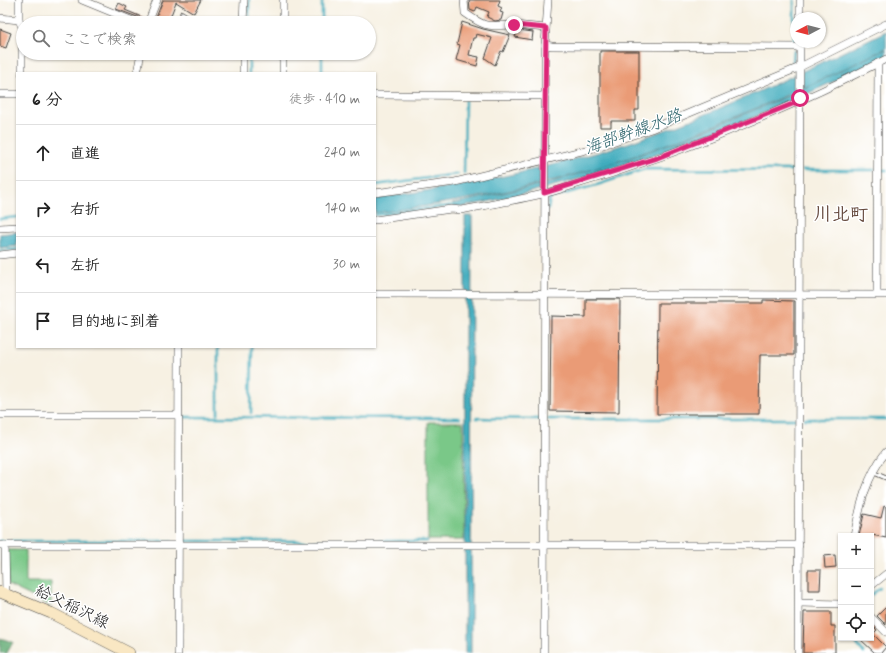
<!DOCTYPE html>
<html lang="ja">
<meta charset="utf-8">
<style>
:root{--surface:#fff;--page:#f6f6f6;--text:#222;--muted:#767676;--line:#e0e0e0}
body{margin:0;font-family:Mynerve,"Klee One",sans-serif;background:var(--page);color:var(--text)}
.controls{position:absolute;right:12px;bottom:12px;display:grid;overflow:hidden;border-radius:0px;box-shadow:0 1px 3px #0004}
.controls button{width:36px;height:36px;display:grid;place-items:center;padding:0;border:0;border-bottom:1px solid var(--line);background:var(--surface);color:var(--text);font:20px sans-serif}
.compass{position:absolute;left:790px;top:12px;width:36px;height:36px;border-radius:50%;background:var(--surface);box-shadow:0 1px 3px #0004;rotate:263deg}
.stop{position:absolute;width:12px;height:12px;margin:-9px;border:3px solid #db2777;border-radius:50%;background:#fff}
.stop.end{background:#db2777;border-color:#fff;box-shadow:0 1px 4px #0008}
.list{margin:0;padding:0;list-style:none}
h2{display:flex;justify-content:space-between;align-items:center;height:52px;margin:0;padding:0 16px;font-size:17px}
h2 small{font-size:13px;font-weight:400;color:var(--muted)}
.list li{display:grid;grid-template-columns:26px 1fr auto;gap:12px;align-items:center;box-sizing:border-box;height:56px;padding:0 16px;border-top:1px solid var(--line)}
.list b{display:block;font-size:15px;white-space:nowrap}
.list em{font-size:13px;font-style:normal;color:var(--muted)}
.icon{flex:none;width:22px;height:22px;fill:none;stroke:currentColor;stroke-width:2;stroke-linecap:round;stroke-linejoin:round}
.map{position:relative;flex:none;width:886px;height:653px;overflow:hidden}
.search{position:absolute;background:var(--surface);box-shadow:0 1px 3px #0004;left:16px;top:16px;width:360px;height:44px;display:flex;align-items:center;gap:10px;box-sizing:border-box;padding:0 14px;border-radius:22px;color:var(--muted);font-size:15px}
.panel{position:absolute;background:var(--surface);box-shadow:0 1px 3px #0004;left:16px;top:72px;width:360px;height:276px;border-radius:0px}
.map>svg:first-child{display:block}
</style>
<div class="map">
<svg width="886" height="653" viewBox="0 0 886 653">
<rect width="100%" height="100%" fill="#fff"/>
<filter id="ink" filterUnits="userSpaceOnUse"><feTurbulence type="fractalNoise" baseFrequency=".025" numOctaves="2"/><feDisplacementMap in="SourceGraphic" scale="8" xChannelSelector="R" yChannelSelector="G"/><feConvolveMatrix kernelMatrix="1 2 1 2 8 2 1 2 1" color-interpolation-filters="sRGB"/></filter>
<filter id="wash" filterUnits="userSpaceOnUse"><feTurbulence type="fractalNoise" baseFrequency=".012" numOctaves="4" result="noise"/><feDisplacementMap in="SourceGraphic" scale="16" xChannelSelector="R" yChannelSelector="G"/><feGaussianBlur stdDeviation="0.9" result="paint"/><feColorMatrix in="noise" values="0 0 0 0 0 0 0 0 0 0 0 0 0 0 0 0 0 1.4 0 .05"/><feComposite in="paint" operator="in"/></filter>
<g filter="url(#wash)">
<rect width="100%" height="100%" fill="#f7f1e3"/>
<!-- green -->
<g fill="#7ac888" stroke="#4b7252">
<path d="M428,422H463L464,540H428Z"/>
<path d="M7,550H26V582H51V606L8,585Z"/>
</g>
<!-- forest -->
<path fill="#63ac74" stroke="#406448" d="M0,638L13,642L7,653H0Z"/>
<!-- water -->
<g fill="#3facbd" stroke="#2e646c">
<path d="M886,31V48C842,71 797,91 752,110C699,132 645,154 591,170C520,191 448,204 375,213V198C462,187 548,169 631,142C718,113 804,71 886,31Z"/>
<path d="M886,49V56C752,124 609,179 462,207L453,206L452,204L549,183L636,156L706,130L790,95Z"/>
<path d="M465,216H472V221L471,653H465Z"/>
<path d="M17,232V246L0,248V234Z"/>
</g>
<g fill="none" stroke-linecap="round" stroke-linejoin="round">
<!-- stream -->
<g stroke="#3facbd" stroke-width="2.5">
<path d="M249,23V0"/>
<path d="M322,23V0"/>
<path d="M794,43V0"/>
<path d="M793,61L794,51"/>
<path d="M249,73V53"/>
<path d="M322,73V53"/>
<path d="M803,170H874"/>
<path d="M881,170H886"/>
<path d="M464,173L465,101"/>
<path d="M375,185L458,174"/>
<path d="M548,209L550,198L600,184L645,169L795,170"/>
<path d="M375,215L456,205"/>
<path d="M0,219L17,217"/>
<path d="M0,251L17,249"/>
<path d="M251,413L252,347"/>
<path d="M218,414V347"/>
<path d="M182,417L460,418"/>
<path d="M476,418L540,419"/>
<path d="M548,419H795"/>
<path d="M805,419H886"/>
<path d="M0,541H171"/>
<path d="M183,541H427"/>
<path d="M871,595L880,588"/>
<path d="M852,638L864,653"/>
</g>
</g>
<g id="blocks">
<!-- building -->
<g fill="#ea9b76">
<path d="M163,0H201L194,13L176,2L168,23H154Z"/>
<path d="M469,0H500L498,6L502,8L500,12L503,13L501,20L495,21L487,17L489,12L477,7L475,12L470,10Z"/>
<path d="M119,3L127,7L125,10L144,18L143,22L140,18L116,9Z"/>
<path d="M462,22L483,29L510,35L503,52L501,51L495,65L485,58L492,38L476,34L475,38H473L469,55L479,57L477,66L456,60L460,45L457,44Z"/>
<path d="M0,29L11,33L6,48L0,46Z"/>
<path d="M518,30L533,32L532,40L515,37Z"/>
<path d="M600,51H639V110H635V121H611V127H600Z"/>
<path d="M586,299H620L619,412L550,411L551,316L586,317Z"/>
<path d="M763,300L794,301V355H760L759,414H657L658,303H763Z"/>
<path d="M884,506L886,507V538L872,535V536H859L864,514L881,518Z"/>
<path d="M835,555L836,567L825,568L824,556Z"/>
<path d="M808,570H821L820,590H808Z"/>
<path d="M886,607V625L877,616Z"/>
<path d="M804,612H831V626H835V653H803Z"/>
<path d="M871,624L877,630L873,634L886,647L881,653H875L859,638H871Z"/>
</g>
</g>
</g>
<g filter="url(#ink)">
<use href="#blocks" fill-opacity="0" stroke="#3d3c3a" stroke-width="1"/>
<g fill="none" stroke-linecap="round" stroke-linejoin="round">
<defs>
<g id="lane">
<path d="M182,13L198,23"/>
<path d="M872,472L886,478"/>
</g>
<g id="street">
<path d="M19,0V20L22,27V73"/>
<path d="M82,0L138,23"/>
<path d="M283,0V23"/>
<path d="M464,0L465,13C489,30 488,25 515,25C525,26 536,27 546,28"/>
<path d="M800,0V18"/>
<path d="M0,18L19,20"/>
<path d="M148,23L157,0"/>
<path d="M243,23L244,0"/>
<path d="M545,45L552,46L800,47"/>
<path d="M283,53V73"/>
<path d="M137,73L141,53"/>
<path d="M243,73V53"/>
<path d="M0,94H17"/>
<path d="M375,95L545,96"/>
<path d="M375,193L455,182L594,148L651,129L800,67L886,24"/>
<path d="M375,220L451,209L461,210C493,204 526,199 558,190C671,157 782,113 886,59"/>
<path d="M0,228L17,227"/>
<path d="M0,255L17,253"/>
<path d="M375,294L886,295"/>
<path d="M877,294L878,63"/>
<path d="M0,415H178"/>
<path d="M854,536C860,506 866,477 886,452"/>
<path d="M0,545H799"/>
<path d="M5,545L6,594"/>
<path d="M871,586L886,574"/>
<path d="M799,603L841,604"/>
<path d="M871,617L886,632"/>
<path d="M178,653L179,347"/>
<path d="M544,653L545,96V45L548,0"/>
<path d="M798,653L800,42"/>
</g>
<path id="secondary" d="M0,592L51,613L129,653"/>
</defs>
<!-- lane casing -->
<use href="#lane" stroke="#3d3c3a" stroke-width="5"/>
<!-- street casing -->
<use href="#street" stroke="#3d3c3a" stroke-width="8"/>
<!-- secondary casing -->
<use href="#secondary" stroke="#3d3c3a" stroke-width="12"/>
<!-- lane -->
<use href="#lane" stroke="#fff" stroke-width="3.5"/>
<!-- street -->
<use href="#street" stroke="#fff" stroke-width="7"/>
<!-- secondary -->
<use href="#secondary" stroke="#f9e7c3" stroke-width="11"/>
</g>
</g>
<g fill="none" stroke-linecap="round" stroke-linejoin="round" filter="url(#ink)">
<!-- route -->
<path stroke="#db2777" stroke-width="5" d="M514,25L546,28L544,193L657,158L800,101V98"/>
</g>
<g text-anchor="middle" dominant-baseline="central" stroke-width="3" stroke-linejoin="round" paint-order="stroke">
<!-- street labels -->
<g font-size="16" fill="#1c1c1c" stroke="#fff">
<text transform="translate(72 607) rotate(26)">給父稲沢線</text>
</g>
<!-- water labels -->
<g font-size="17" font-style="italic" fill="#2e646c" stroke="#fff">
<text transform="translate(633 132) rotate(-20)">海部幹線水路</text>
</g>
<!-- quarter labels -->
<g font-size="18" font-weight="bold" fill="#64483c" stroke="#fff">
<text x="841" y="215">川北町</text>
</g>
</g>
</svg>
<div class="controls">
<button>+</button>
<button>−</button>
<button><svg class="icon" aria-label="locate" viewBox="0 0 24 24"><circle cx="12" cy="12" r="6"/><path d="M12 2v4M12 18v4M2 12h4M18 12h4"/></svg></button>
</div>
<svg class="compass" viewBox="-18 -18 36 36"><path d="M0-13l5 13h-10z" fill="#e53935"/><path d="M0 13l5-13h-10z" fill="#767676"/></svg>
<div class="stop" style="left:800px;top:98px"></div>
<div class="stop end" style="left:514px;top:25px"></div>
<div class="search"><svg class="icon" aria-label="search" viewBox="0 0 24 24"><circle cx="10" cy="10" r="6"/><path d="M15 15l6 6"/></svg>ここで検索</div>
<section class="panel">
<h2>6 分<small>徒歩 · 410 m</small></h2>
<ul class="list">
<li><svg class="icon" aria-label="ahead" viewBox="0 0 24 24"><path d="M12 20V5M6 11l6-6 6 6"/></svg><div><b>直進</b></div><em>240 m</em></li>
<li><svg class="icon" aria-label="right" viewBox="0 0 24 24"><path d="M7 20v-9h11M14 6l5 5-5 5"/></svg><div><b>右折</b></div><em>140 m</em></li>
<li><svg class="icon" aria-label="left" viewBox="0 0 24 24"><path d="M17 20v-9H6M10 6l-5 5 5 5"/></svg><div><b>左折</b></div><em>30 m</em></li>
<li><svg class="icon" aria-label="arrive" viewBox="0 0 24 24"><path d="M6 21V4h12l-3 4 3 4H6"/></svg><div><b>目的地に到着</b></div></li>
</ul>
</section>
</div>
